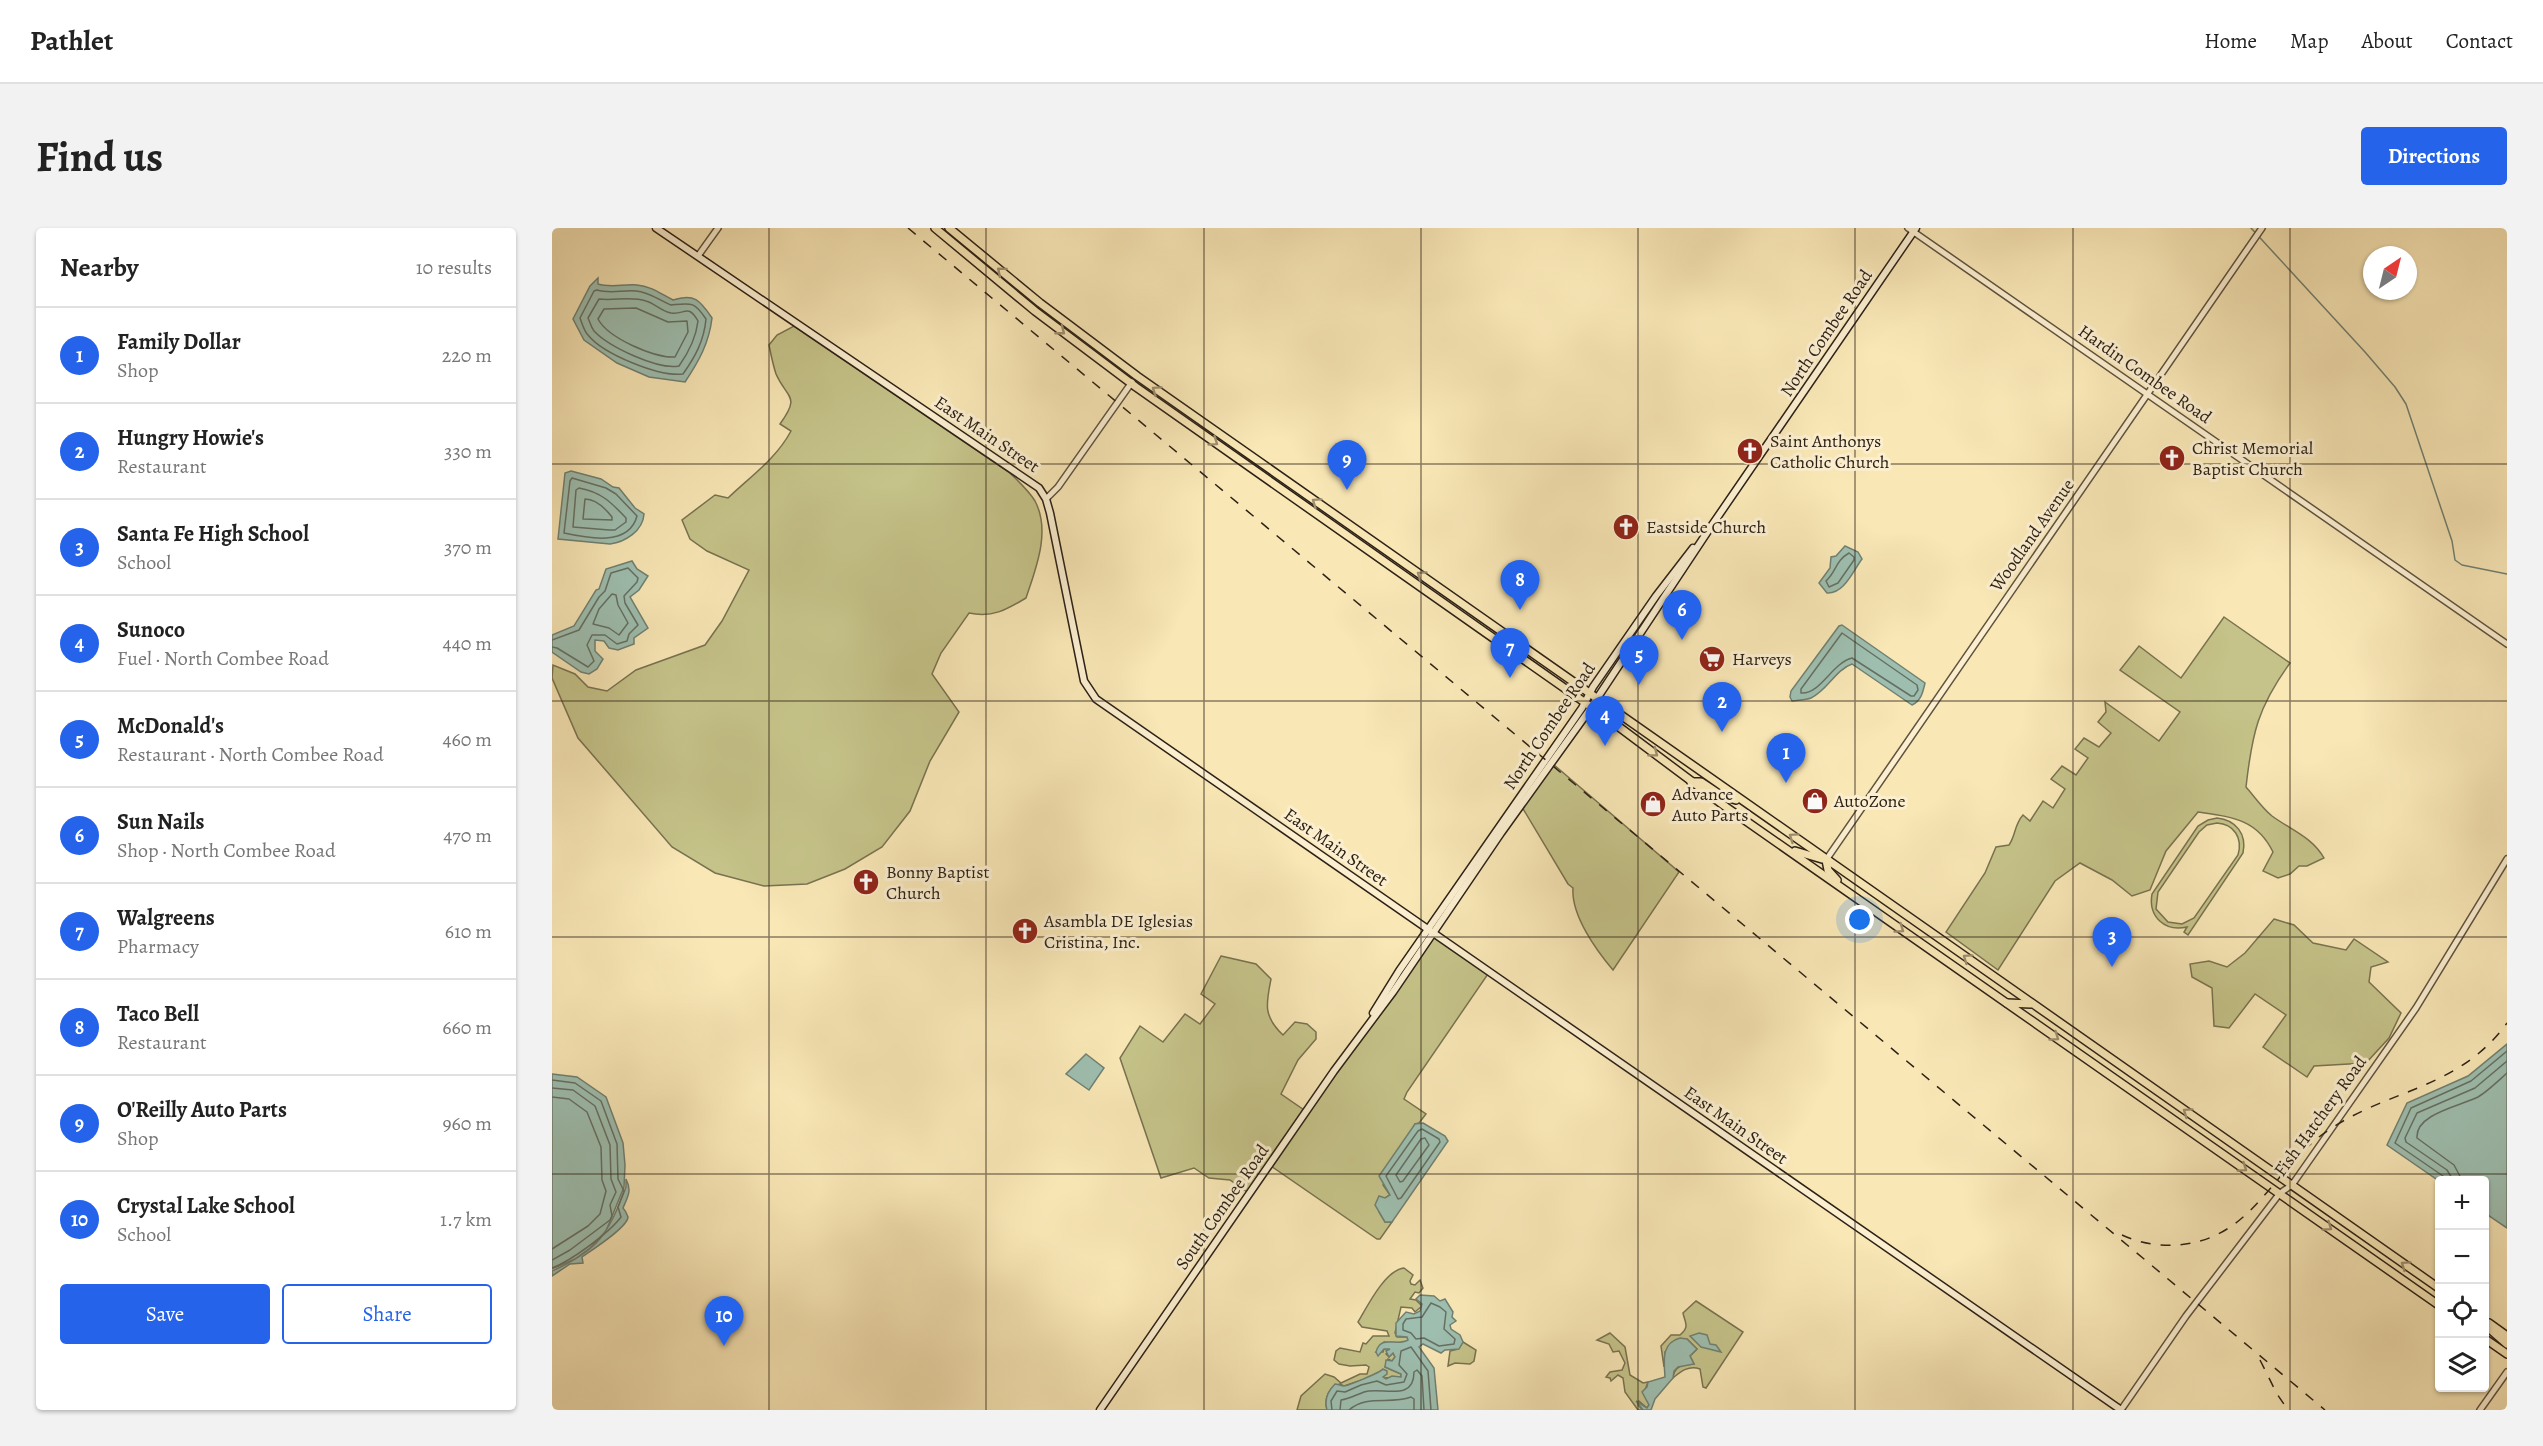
<!DOCTYPE html>
<meta charset="utf-8">
<style>
:root{--surface:#fff;--page:#f2f2f2;--text:#222;--muted:#767676;--line:#e0e0e0;--accent:#2563eb}
body{margin:0;font-family:Alegreya,serif;background:var(--page);color:var(--text)}
.controls{position:absolute;right:18px;bottom:18px;display:grid;overflow:hidden;border-radius:6px;box-shadow:0 2px 4px #0004}
.controls button{width:54px;height:54px;display:grid;place-items:center;padding:0;border:0;border-bottom:2px solid var(--line);background:var(--surface);color:var(--text);font:30px sans-serif}
.compass{position:absolute;left:1811px;top:18px;width:54px;height:54px;border-radius:50%;background:var(--surface);box-shadow:0 2px 4px #0004;rotate:35deg}
.you{position:absolute;left:1308px;top:692px;width:21px;height:21px;margin:-15px;border:4px solid #fff;border-radius:50%;background:#1a73e8;box-shadow:0 0 0 9px #1a73e833}
.badge{display:grid;place-items:center;width:39px;height:39px;border-radius:50%;background:var(--accent);color:#fff;font-size:20px;font-weight:700}
.pin{position:absolute;translate:-50% -50px;filter:drop-shadow(0 2px 3px #0008)}
.pin::after{content:'';position:absolute;top:32px;width:21px;height:18px;background:inherit;clip-path:polygon(0 0,100% 0,50% 100%)}
.list{margin:0;padding:0;list-style:none}
h2{display:flex;justify-content:space-between;align-items:center;height:78px;margin:0;padding:0 24px;font-size:26px}
h2 small{font-size:20px;font-weight:400;color:var(--muted)}
.list li{display:grid;grid-template-columns:39px 1fr auto;gap:18px;align-items:center;box-sizing:border-box;height:96px;padding:0 24px;border-top:2px solid var(--line)}
.list b{display:block;font-size:22px;white-space:nowrap}
.list p{margin:0;font-size:20px;white-space:nowrap;color:var(--muted)}
.list em{font-size:20px;font-style:normal;color:var(--muted)}
.actions{display:flex;gap:12px;padding:18px 24px}
.actions a{flex:1;padding:14px 0;border:2px solid var(--accent);border-radius:6px;text-align:center;font-size:21px;color:var(--accent)}
.actions .main{background:var(--accent);color:#fff}
.icon{flex:none;width:33px;height:33px;fill:none;stroke:currentColor;stroke-width:2;stroke-linecap:round;stroke-linejoin:round}
.map{position:relative;flex:none;width:1955px;height:1182px;overflow:hidden;border-radius:6px}
header{display:flex;align-items:center;gap:36px;box-sizing:border-box;height:84px;padding:0 30px;background:var(--surface);border-bottom:2px solid var(--line)}
header strong{font-size:28px}
nav{display:flex;gap:33px;margin-inline-start:auto;font-size:21px}
.intro{display:flex;align-items:center;justify-content:space-between;box-sizing:border-box;height:144px;padding:0 36px}
h1{margin:0;font-size:42px}
.button{padding:15px 27px;border-radius:6px;background:var(--accent);color:#fff;font-size:21px;font-weight:700}
main{display:flex;gap:36px;padding:0 36px}
aside{flex:1;background:var(--surface);border-radius:6px;box-shadow:0 2px 4px #0004}
.map>svg:first-child{display:block}
</style>
<header>
<strong>Pathlet</strong>
<nav><a>Home</a><a>Map</a><a>About</a><a>Contact</a></nav>
</header>
<div class="intro"><h1>Find us</h1><a class="button">Directions</a></div>
<main>
<aside>
<h2>Nearby<small>10 results</small></h2>
<ul class="list">
<li><span class="badge">1</span><div><b>Family Dollar</b><p>Shop</p></div><em>220 m</em></li>
<li><span class="badge">2</span><div><b>Hungry Howie's</b><p>Restaurant</p></div><em>330 m</em></li>
<li><span class="badge">3</span><div><b>Santa Fe High School</b><p>School</p></div><em>370 m</em></li>
<li><span class="badge">4</span><div><b>Sunoco</b><p>Fuel · North Combee Road</p></div><em>440 m</em></li>
<li><span class="badge">5</span><div><b>McDonald's</b><p>Restaurant · North Combee Road</p></div><em>460 m</em></li>
<li><span class="badge">6</span><div><b>Sun Nails</b><p>Shop · North Combee Road</p></div><em>470 m</em></li>
<li><span class="badge">7</span><div><b>Walgreens</b><p>Pharmacy</p></div><em>610 m</em></li>
<li><span class="badge">8</span><div><b>Taco Bell</b><p>Restaurant</p></div><em>660 m</em></li>
<li><span class="badge">9</span><div><b>O'Reilly Auto Parts</b><p>Shop</p></div><em>960 m</em></li>
<li><span class="badge">10</span><div><b>Crystal Lake School</b><p>School</p></div><em>1.7 km</em></li>
</ul>
<div class="actions"><a class="main">Save</a><a>Share</a></div>
</aside>
<div class="map">
<svg width="1955" height="1182" viewBox="0 0 1955 1182">
<rect width="100%" height="100%" fill="#f9e7b6"/>
<filter id="stains"><feTurbulence type="fractalNoise" baseFrequency=".00333" numOctaves="4"/><feColorMatrix values="0 0 0 0 .2 0 0 0 0 .09 0 0 0 0 .02 0 0 0 .5 -.17"/></filter>
<radialGradient id="worn" r=".72"><stop offset=".6" stop-color="#630" stop-opacity="0"/><stop offset="1" stop-color="#630" stop-opacity=".3"/></radialGradient>
<!-- green -->
<g fill="#c5c389" stroke="#787250" stroke-width="1.5" fill-rule="evenodd">
<path d="M242,98L458,245C466,253 477,263 483,273C499,303 484,340 474,370C454,382 440,390 417,385L389,425L380,446L407,484L378,533L358,583L330,619L293,641L255,656L212,658L163,645L120,619L26,510L0,450L1,437L23,446L36,459L55,463L84,442L153,417L170,393L197,342L155,323L138,311L130,292L163,267L176,270C199,248 224,231 239,203L228,196C249,167 235,171 224,146C221,137 219,127 217,117L225,107Z"/>
<path d="M1672,389L1738,435C1706,479 1700,505 1694,559C1702,568 1710,580 1720,588C1739,602 1760,609 1772,630L1755,638H1747L1738,646L1726,650L1711,643L1721,624C1705,591 1680,589 1646,584L1614,623L1598,662L1580,668L1560,652L1528,635L1503,653L1446,742L1394,704L1433,645L1444,619L1457,617C1464,607 1462,597 1471,587L1478,593L1491,573L1501,580L1513,561L1499,551L1510,538L1524,547L1536,530L1523,521L1532,510L1547,519L1559,505L1546,494L1554,484L1553,474L1607,513L1628,484L1568,442L1587,418L1629,450Z"/>
<path d="M1001,536L1127,644L1061,742C1044,722 1019,687 1021,660L1016,656L970,579Z"/>
<path d="M1665,590C1684,592 1695,606 1691,625L1636,707L1632,704L1635,699C1613,704 1596,689 1600,666L1646,598L1656,592ZM1665,595C1682,596 1691,610 1686,627L1642,690L1630,696L1616,694L1604,681L1606,664L1647,604L1655,597Z"/>
<path d="M1722,691L1742,697L1761,715L1794,722L1802,711L1836,734L1819,739L1817,754L1849,785L1837,810L1814,835L1762,838L1755,849L1711,819L1734,787L1703,766L1677,800L1662,798L1660,760L1640,749L1638,736L1657,733L1675,739L1693,725Z"/>
<path d="M882,708L936,746L855,864L852,871L874,886L867,895L863,896L831,957L838,967L833,970L827,984L833,994H840L828,1011H825L719,938Z"/>
<path d="M669,728L704,736L719,751C714,776 711,788 731,807L743,794L755,796L764,804V811L746,832L729,866L752,882L695,964L678,952L657,950L642,940L609,950L568,830L588,798L611,814L633,786L648,796L663,776L649,766Z"/>
<path d="M852,1040L861,1047L858,1053L859,1056L863,1057L868,1052L871,1060L867,1065L863,1064L858,1071L864,1072L870,1078L863,1084L860,1080L849,1079L843,1105L845,1109H855L856,1112L852,1115L832,1114L824,1124H831L832,1121H838L834,1126L837,1129L841,1125L843,1129L840,1133L836,1131L833,1139L849,1146V1149L831,1150L832,1147L827,1146L792,1158L788,1156C776,1159 772,1171 775,1182H745L749,1168L773,1146L782,1149L789,1155L808,1146H815L817,1139L814,1137L798,1138L787,1136L782,1132L784,1123L788,1120L808,1124L811,1115L814,1116L821,1108H837L835,1103L810,1099L806,1094C815,1079 833,1042 852,1040Z"/>
<path d="M1144,1073L1191,1104L1154,1160L1151,1159L1148,1141C1137,1137 1129,1143 1121,1150C1122,1139 1130,1136 1142,1136L1138,1128L1145,1121L1135,1111L1130,1112L1113,1124L1112,1139L1109,1118L1119,1107H1128C1138,1099 1133,1095 1131,1085Z"/>
<path d="M1058,1105L1073,1119L1078,1147L1091,1155L1096,1154L1093,1162L1097,1177L1095,1180L1087,1173L1086,1177L1091,1182H1086L1073,1164L1071,1150L1066,1147L1059,1153L1058,1150L1054,1149L1058,1144L1070,1142L1073,1135L1067,1123L1061,1124L1057,1116L1045,1112Z"/>
<path d="M911,1114L924,1122L922,1133L918,1136L903,1135L896,1138L898,1123L906,1121Z"/>
</g>
<!-- water -->
<g fill="#9ebfb0" stroke="#708072" stroke-width="1.5">
<path d="M46,50V56C59,60 71,56 85,57C99,58 109,66 121,72C142,65 148,72 160,90C157,115 147,133 133,154L97,149L65,135L32,112L21,91L38,58Z"/>
<path d="M19,243L49,251L61,259L67,260L83,280L92,286C91,303 73,314 58,316L6,311L13,245Z"/>
<path d="M1293,318L1306,324L1310,331C1301,343 1292,366 1275,365L1267,355L1278,340L1279,329L1284,328Z"/>
<path d="M80,333L85,341L96,348L87,362L78,369L96,400L82,410V416L66,422L57,420L52,413L43,412V423L51,431L45,441L37,446L29,444L0,424V407L22,398L44,362L47,361L54,341Z"/>
<path d="M1290,397L1373,455C1371,464 1369,473 1360,477L1300,436C1283,442 1276,462 1259,470C1254,472 1246,472 1240,473L1238,469L1239,463L1287,398Z"/>
<path d="M1955,816V1000L1933,985L1932,952L1887,953L1835,917L1855,875L1916,848Z"/>
<path d="M534,826L552,840L537,862L514,846Z"/>
<path d="M0,846L25,849L54,869L71,915L73,937L72,959L54,1003L38,1020L23,1031L0,1041Z"/>
<path d="M871,895L893,908L896,913L840,994H833L823,977L827,968L833,970L838,967L827,948L863,896Z"/>
<path d="M74,951C80,963 76,968 71,980C73,982 75,986 76,989C76,999 40,1022 30,1029L31,1035L18,1036L0,1048V1043C47,1022 56,1006 74,959Z"/>
<path d="M868,1067L882,1068L888,1073L893,1071L901,1084L900,1089L904,1093L898,1097L899,1101L908,1107L911,1114L907,1121L893,1122L889,1125L871,1116L867,1119L882,1140L886,1182H775C772,1172 776,1163 783,1156C786,1156 789,1158 792,1158C796,1158 829,1144 831,1141L835,1143V1146L831,1149L834,1151L840,1148L849,1149V1146L833,1139L834,1132L840,1133L843,1129L841,1125L837,1129L834,1123L838,1121H832L826,1128L824,1124C829,1106 844,1119 856,1112L855,1109L844,1108V1095L854,1084L862,1086L868,1083L870,1076L864,1071Z"/>
<path d="M1147,1105L1155,1107L1158,1116L1164,1117L1169,1124L1149,1119L1138,1108Z"/>
<path d="M1128,1110L1135,1111L1145,1121L1138,1128L1142,1136L1126,1139L1122,1143L1121,1150L1103,1171L1099,1182H1091L1084,1173L1095,1180L1097,1177L1090,1164L1095,1159L1096,1154L1113,1149C1112,1133 1109,1115 1128,1110Z"/>
</g>
<g fill="none" stroke-linecap="round" stroke-linejoin="round">
<!-- shore -->
<g stroke="#657063" stroke-width="1.5">
<path d="M45,62C58,66 70,62 84,63C97,64 107,72 119,77C139,75 142,73 154,91C152,113 143,129 131,146C107,149 51,126 36,107C32,103 30,95 28,90L42,63Z"/>
<path d="M47,71C62,73 79,68 94,73C102,75 109,83 119,85C133,87 136,75 146,93C144,110 137,124 127,138C106,142 57,119 42,103C39,99 38,94 36,90Z"/>
<path d="M84,80L116,94L135,93L136,104L123,129C102,130 56,110 46,91L52,81Z"/>
<path d="M20,250L54,260L64,266L85,288C77,319 35,310 12,305L18,253Z"/>
<path d="M27,260C49,264 59,274 74,290V294L63,302H57L21,299L24,262Z"/>
<path d="M33,271C44,271 53,280 60,289V292L31,291Z"/>
<path d="M1297,325L1302,329V332L1286,355L1277,359L1274,353C1285,343 1283,333 1297,325Z"/>
<path d="M60,366L64,367L66,377L76,395L67,407L57,400L41,396L47,381Z"/>
<path d="M1290,405L1365,457L1366,462L1362,468H1359L1300,430C1280,435 1268,467 1249,465V461Z"/>
<path d="M0,412L27,402L47,369L53,363L59,345L76,340L86,350L85,354L72,368L73,375L86,397L77,406L75,413L65,416L53,407H40L35,417L42,433L36,439L5,420L0,419"/>
<path d="M0,852L23,855L49,873L65,916L66,951L72,963L66,979L69,989C57,1005 19,1033 0,1040"/>
<path d="M0,860L21,862L43,878L58,917L59,951L64,964L58,977L60,988L58,992L18,1022L0,1032"/>
<path d="M0,869L17,871L35,884L49,919L50,952L54,963L48,986L36,998L0,1021"/>
<path d="M870,901L887,911L888,914L849,970L846,971L834,948L866,903Z"/>
<path d="M873,910L877,917L851,953L848,954L844,947L869,911Z"/>
<path d="M1893,952L1891,948L1843,915L1859,880L1919,853L1955,823"/>
<path d="M1901,952L1895,942L1854,914L1853,910L1865,885L1923,860L1955,833"/>
<path d="M1910,952L1902,937L1865,910C1863,886 1908,878 1926,869C1936,863 1946,853 1955,845"/>
<path d="M879,1075L888,1079L894,1084L892,1101L903,1111L902,1116L887,1118L872,1110L864,1111L859,1105L851,1102V1096L854,1091L870,1089Z"/>
<path d="M780,1182L779,1173L785,1163L793,1164L809,1157L825,1153L834,1157L852,1154L855,1146L847,1137L849,1123L859,1119L876,1143L879,1182"/>
<path d="M788,1182L789,1172C797,1171 804,1167 812,1164C829,1158 862,1175 862,1144L865,1142L870,1148L872,1182"/>
<path d="M797,1182C815,1166 838,1177 859,1169L862,1171V1182"/>
</g>
<!-- stream -->
<path stroke="#708072" stroke-width="1.5" d="M1699,0L1813,124L1843,159L1854,176L1900,313L1903,332L1910,337L1955,346"/>
<defs>
<g id="tertiary">
<path d="M1356,0L1955,416"/>
<path d="M146,28L166,0"/>
<path d="M494,271L506,259L580,154"/>
<path d="M1274,632L1710,0"/>
<path d="M1569,1182L1634,1088L1728,965L1740,957L1864,780L1955,631"/>
<path d="M1928,1182L1955,1144"/>
</g>
<g id="secondary">
<path d="M104,0L487,260L494,271L498,285L532,453L544,471L1569,1182"/>
<path d="M821,785L847,743L1030,480L1041,459L1104,368L1141,320"/>
<path d="M548,1182L782,843L841,764L949,605L1036,484L1158,300L1364,0"/>
</g>
<g id="primary">
<path d="M383,0L483,83L584,159L1055,490L1174,579L1888,1078"/>
<path d="M397,0L488,75L585,148L1888,1061"/>
<path d="M1139,554H1149L1170,568L1184,572"/>
<path d="M1243,623L1270,631"/>
<path d="M1274,632L1276,642L1285,652"/>
<path d="M1455,775L1479,776"/>
<path d="M1937,1095L1955,1108"/>
<path d="M1932,1096L1955,1116"/>
<path d="M1932,1110L1955,1126"/>
</g>
</defs>
<!-- tertiary casing -->
<use href="#tertiary" stroke="#5f523e" stroke-width="8"/>
<!-- secondary casing -->
<use href="#secondary" stroke="#2c2116" stroke-width="9"/>
<!-- primary casing -->
<use href="#primary" stroke="#2c2116" stroke-width="10"/>
<!-- tertiary -->
<use href="#tertiary" stroke="#fbefd0" stroke-width="5"/>
<!-- secondary -->
<use href="#secondary" stroke="#fbefd0" stroke-width="6"/>
<!-- primary -->
<use href="#primary" stroke="#f9e7b6" stroke-width="7"/>
<!-- rail -->
<g stroke="#2c2116" stroke-width="1.5" stroke-dasharray="10 10" stroke-linecap="butt">
<path d="M356,0L1773,1182"/>
<path d="M1570,1007C1598,1020 1633,1021 1662,1008C1707,988 1729,938 1767,909C1831,860 1904,865 1955,795"/>
<path d="M1708,1132L1725,1166L1736,1182"/>
</g>
</g>
<!-- one-way arrows -->
<defs><path id="oneway-chevron" d="M-2-3.5L2.5 0L-2 3.5" fill="none" stroke-width="1.6" stroke-linecap="round" stroke-linejoin="round" transform="scale(1.5)"/></defs>
<g stroke="#9d8e6e">
<use href="#oneway-chevron" transform="translate(449 43) rotate(-140)"/>
<use href="#oneway-chevron" transform="translate(509 103) rotate(38)"/>
<use href="#oneway-chevron" transform="translate(604 162) rotate(-145)"/>
<use href="#oneway-chevron" transform="translate(662 214) rotate(35)"/>
<use href="#oneway-chevron" transform="translate(764 274) rotate(-145)"/>
<use href="#oneway-chevron" transform="translate(869 347) rotate(-145)"/>
<use href="#oneway-chevron" transform="translate(1102 525) rotate(37)"/>
<use href="#oneway-chevron" transform="translate(1241 609) rotate(-145)"/>
<use href="#oneway-chevron" transform="translate(1348 701) rotate(35)"/>
<use href="#oneway-chevron" transform="translate(1415 730) rotate(-145)"/>
<use href="#oneway-chevron" transform="translate(1503 809) rotate(35)"/>
<use href="#oneway-chevron" transform="translate(1635 884) rotate(-145)"/>
<use href="#oneway-chevron" transform="translate(1691 940) rotate(34)"/>
<use href="#oneway-chevron" transform="translate(1776 999) rotate(35)"/>
<use href="#oneway-chevron" transform="translate(1853 1037) rotate(-145)"/>
</g>
<!-- grid -->
<path fill="none" stroke="#2c2116" stroke-width="1.5" stroke-opacity="0.55" d="M217,0V1182M434,0V1182M652,0V1182M869,0V1182M1086,0V1182M1303,0V1182M1521,0V1182M1738,0V1182M0,236H1955M0,473H1955M0,709H1955M0,946H1955"/>
<!-- icons -->
<defs>
<symbol id="church-disc" viewBox="-11 -11 22 22"><circle r="9.5" fill="#8f2418" stroke="#fbefd0"/><path d="M-1.2-6h2.4v3.5h3.3v2.4h-3.3V6h-2.4V-.1h-3.3v-2.4h3.3Z" fill="#fff"/></symbol>
<symbol id="supermarket-disc" viewBox="-11 -11 22 22"><circle r="9.5" fill="#8f2418" stroke="#fbefd0"/><path d="M-6-5.5h2.5l.6 2H6L4.5 2H-2.5L-4.4-4H-6ZM-1.5 3.2a1.3 1.3 0 1 0 .1 0ZM3 3.2a1.3 1.3 0 1 0 .1 0Z" fill="#fff"/></symbol>
<symbol id="shop-disc" viewBox="-11 -11 22 22"><circle r="9.5" fill="#8f2418" stroke="#fbefd0"/><path d="M-5-2.5h2.3a2.7 3.5 0 0 1 5.4 0H5L5.5 6h-11ZM-1.5-2.5h3a1.5 2.3 0 0 0-3 0Z" fill="#fff"/></symbol>
</defs>
<g fill-rule="evenodd">
<use href="#church-disc" x="1183" y="208" width="30" height="30"/>
<use href="#church-disc" x="1605" y="215" width="30" height="30"/>
<use href="#church-disc" x="1059" y="284" width="30" height="30"/>
<use href="#supermarket-disc" x="1145" y="416" width="30" height="30"/>
<use href="#shop-disc" x="1248" y="558" width="30" height="30"/>
<use href="#shop-disc" x="1086" y="561" width="30" height="30"/>
<use href="#church-disc" x="299" y="639" width="30" height="30"/>
<use href="#church-disc" x="458" y="688" width="30" height="30"/>
</g>
<g text-anchor="middle" dominant-baseline="central" stroke-width="6" stroke-linejoin="round" paint-order="stroke">
<!-- street labels -->
<g font-size="18" fill="#2c2116" stroke="#fbefd0">
<text transform="translate(1274 105) rotate(-56)">North Combee Road</text>
<text transform="translate(1593 146) rotate(35)">Hardin Combee Road</text>
<text transform="translate(435 206) rotate(34)">East Main Street</text>
<text transform="translate(1480 307) rotate(-55)">Woodland Avenue</text>
<text transform="translate(997 498) rotate(-56)">North Combee Road</text>
<text transform="translate(784 619) rotate(35)">East Main Street</text>
<text transform="translate(1768 888) rotate(-54)">Fish Hatchery Road</text>
<text transform="translate(1184 897) rotate(35)">East Main Street</text>
<text transform="translate(670 979) rotate(-55)">South Combee Road</text>
</g>
<!-- poi labels -->
<g font-size="18" fill="#2c2116" stroke="#fbefd0" text-anchor="start">
<text x="1218" y="213">Saint Anthonys<tspan x="1218" dy="21">Catholic Church</tspan></text>
<text x="1640" y="220">Christ Memorial<tspan x="1640" dy="21">Baptist Church</tspan></text>
<text x="1094" y="299">Eastside Church</text>
<text x="1180" y="431">Harveys</text>
<text x="1120" y="566">Advance<tspan x="1120" dy="21">Auto Parts</tspan></text>
<text x="1282" y="573">AutoZone</text>
<text x="334" y="644">Bonny Baptist<tspan x="334" dy="21">Church</tspan></text>
<text x="492" y="693">Asambla DE Iglesias<tspan x="492" dy="21">Cristina, Inc.</tspan></text>
</g>
</g>
<rect width="100%" height="100%" filter="url(#stains)"/>
<rect width="100%" height="100%" fill="url(#worn)"/>
</svg>
<div class="controls">
<button>+</button>
<button>−</button>
<button><svg class="icon" aria-label="locate" viewBox="0 0 24 24"><circle cx="12" cy="12" r="6"/><path d="M12 2v4M12 18v4M2 12h4M18 12h4"/></svg></button>
<button><svg class="icon" aria-label="layers" viewBox="0 0 24 24"><path d="M12 4l9 5-9 5-9-5zM3 14l9 5 9-5"/></svg></button>
</div>
<svg class="compass" viewBox="-18 -18 36 36"><path d="M0-13l5 13h-10z" fill="#e53935"/><path d="M0 13l5-13h-10z" fill="#767676"/></svg>
<div class="you"></div>
<div class="pin badge" style="left:1234px;top:555px">1</div>
<div class="pin badge" style="left:1170px;top:504px">2</div>
<div class="pin badge" style="left:1560px;top:739px">3</div>
<div class="pin badge" style="left:1053px;top:518px">4</div>
<div class="pin badge" style="left:1087px;top:457px">5</div>
<div class="pin badge" style="left:1130px;top:412px">6</div>
<div class="pin badge" style="left:958px;top:450px">7</div>
<div class="pin badge" style="left:968px;top:382px">8</div>
<div class="pin badge" style="left:795px;top:262px">9</div>
<div class="pin badge" style="left:172px;top:1118px">10</div>
</div>
</main>
